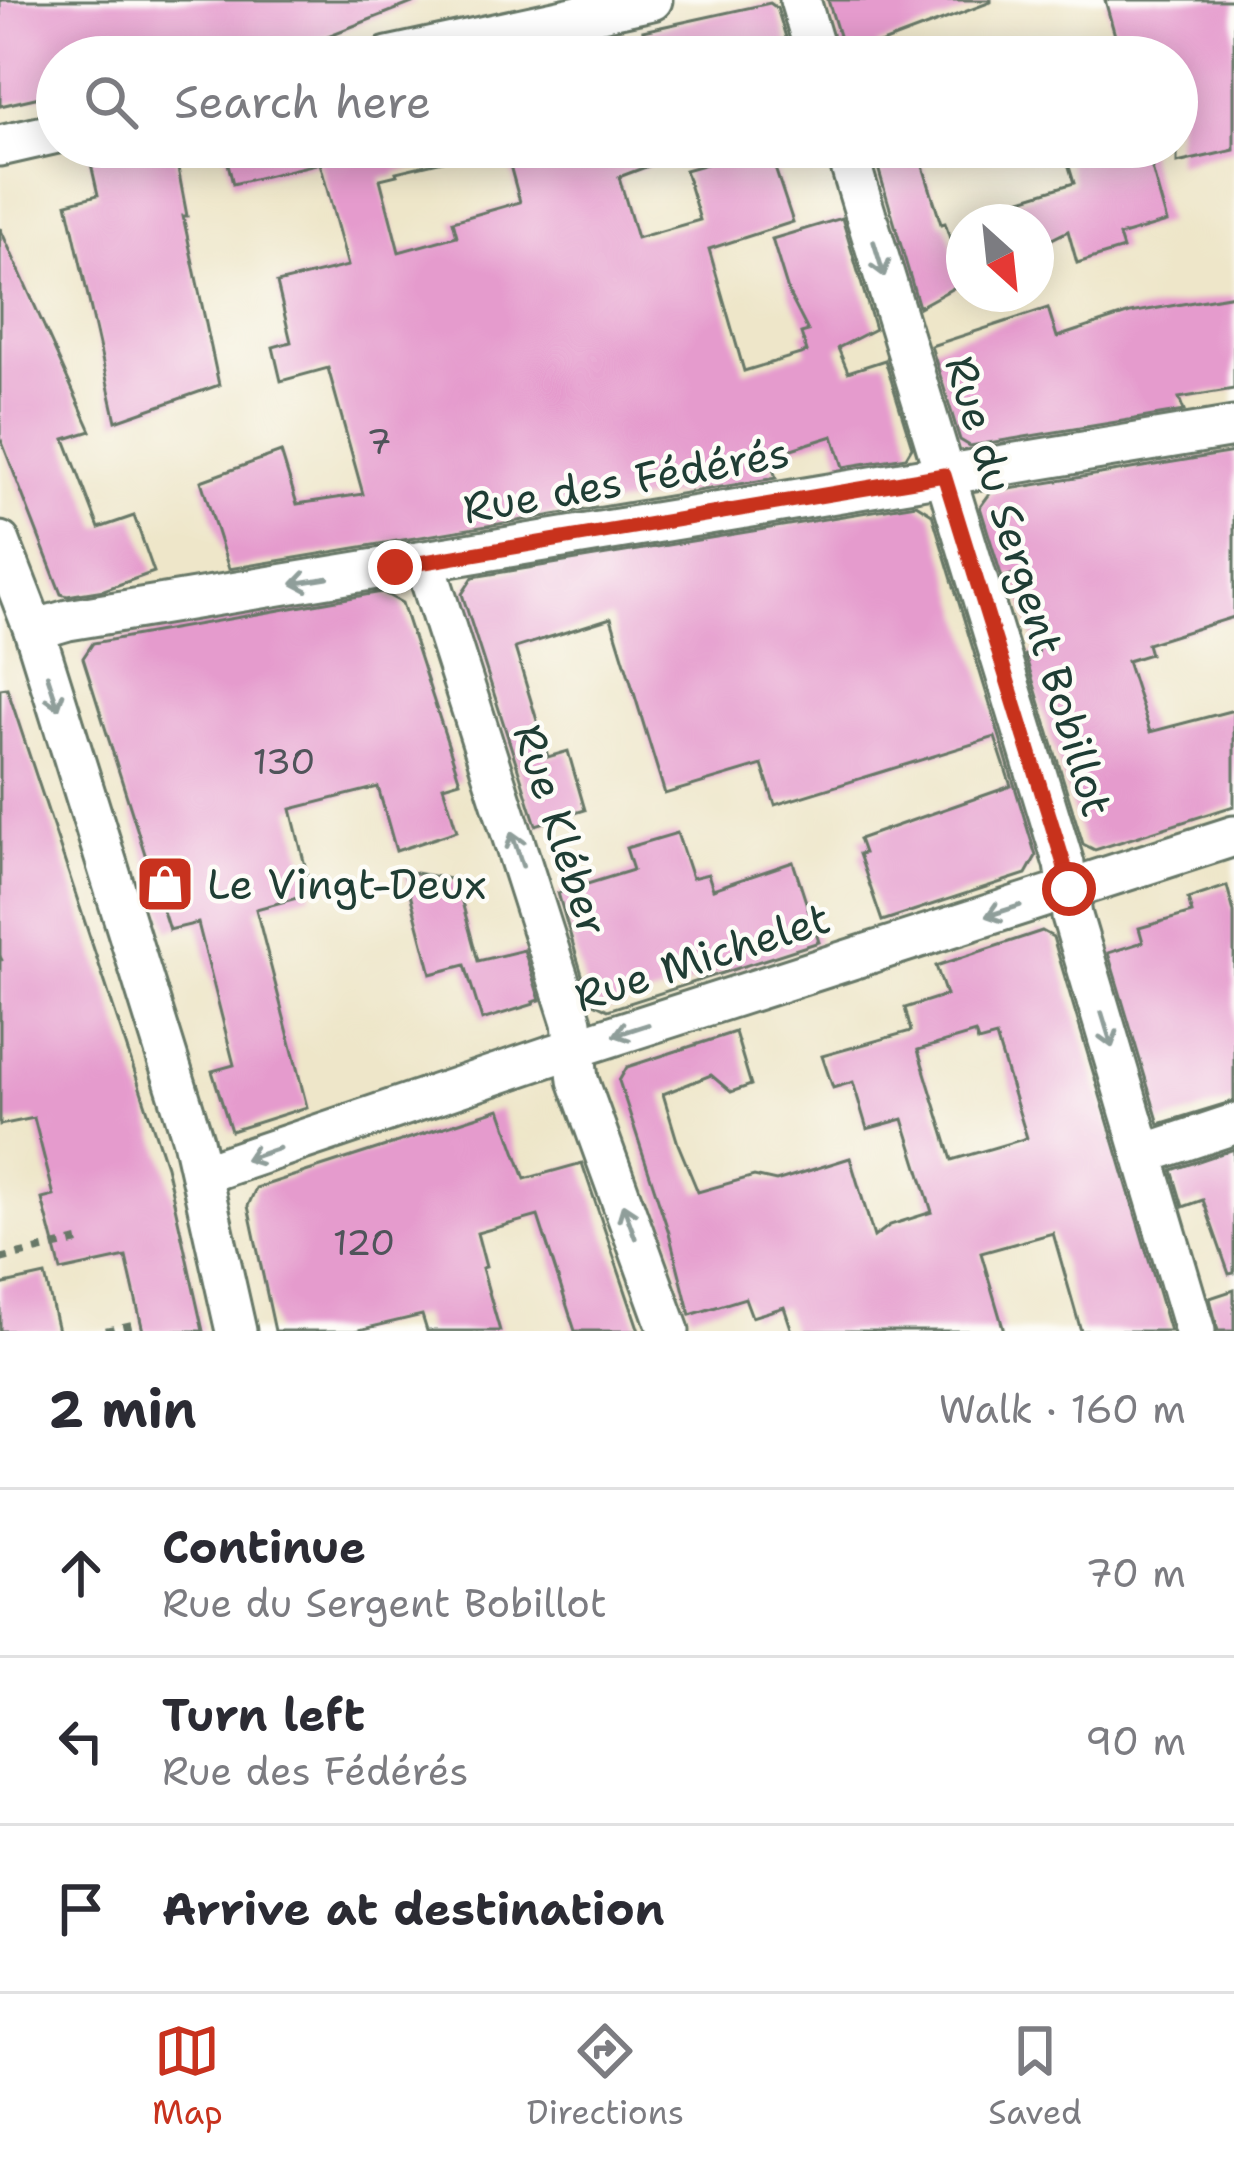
<!DOCTYPE html>
<meta charset="utf-8">
<style>
:root{--surface:#fff;--page:#f7f7f7;--text:#2b2b33;--muted:#7c7c81;--line:#e1e1e2;--accent:#c8321e}
body{margin:0;font-family:"Shantell Sans",sans-serif;background:var(--page);color:var(--text)}
.compass{position:absolute;left:946px;top:204px;width:108px;height:108px;border-radius:50%;background:var(--surface);box-shadow:0 6px 30px #0003;rotate:153deg}
.stop{position:absolute;width:36px;height:36px;margin:-27px;border:9px solid #c8321e;border-radius:50%;background:#fff}
.stop.end{background:#c8321e;border-color:#fff;box-shadow:0 3px 12px #0008}
.list{margin:0;padding:0;list-style:none}
h2{display:flex;justify-content:space-between;align-items:center;height:156px;margin:0;padding:0 48px;font-size:51px}
h2 small{font-size:39px;font-weight:400;color:var(--muted)}
.list li{display:grid;grid-template-columns:78px 1fr auto;gap:36px;align-items:center;box-sizing:border-box;height:168px;padding:0 48px;border-top:3px solid var(--line)}
.list b{display:block;font-size:45px;white-space:nowrap}
.list p{margin:0;font-size:39px;white-space:nowrap;color:var(--muted)}
.list em{font-size:39px;font-style:normal;color:var(--muted)}
.icon{flex:none;width:66px;height:66px;fill:none;stroke:currentColor;stroke-width:2;stroke-linecap:round;stroke-linejoin:round}
.map{position:relative;flex:none;width:1234px;height:1331px;overflow:hidden}
.search{position:absolute;background:var(--surface);box-shadow:0 6px 30px #0003;left:36px;right:36px;top:36px;height:132px;display:flex;align-items:center;gap:30px;box-sizing:border-box;padding:0 42px;border-radius:66px;color:var(--muted);font-size:45px}
.sheet{height:660px;background:var(--surface)}
nav{display:flex;justify-content:space-around;align-items:center;box-sizing:border-box;height:168px;border-top:3px solid var(--line);background:var(--surface);font-size:33px;color:var(--muted)}
nav a{display:grid;justify-items:center;gap:6px}
nav .on{color:var(--accent)}
.map>svg:first-child{display:block}
</style>
<div class="map">
<svg width="1234" height="1331" viewBox="0 0 1234 1331">
<rect width="100%" height="100%" fill="#fdfcf7"/>
<filter id="ink" filterUnits="userSpaceOnUse"><feTurbulence type="fractalNoise" baseFrequency=".00833" numOctaves="2"/><feDisplacementMap in="SourceGraphic" scale="24" xChannelSelector="R" yChannelSelector="G"/><feConvolveMatrix kernelMatrix="1 2 1 2 8 2 1 2 1" color-interpolation-filters="sRGB"/></filter>
<filter id="wash" filterUnits="userSpaceOnUse"><feTurbulence type="fractalNoise" baseFrequency=".004" numOctaves="4" result="noise"/><feDisplacementMap in="SourceGraphic" scale="48" xChannelSelector="R" yChannelSelector="G"/><feGaussianBlur stdDeviation="2.7" result="paint"/><feColorMatrix in="noise" values="0 0 0 0 0 0 0 0 0 0 0 0 0 0 0 0 0 1.4 0 .05"/><feComposite in="paint" operator="in"/></filter>
<g filter="url(#wash)">
<rect width="100%" height="100%" fill="#eee6c9"/>
<g id="blocks">
<!-- building -->
<g fill="#e59bcd" fill-rule="evenodd">
<path d="M0,0H415V2L320,39L242,57H57V93L0,106Z"/>
<path d="M828,0H991V2L877,45L881,57H840L837,40L841,42Z"/>
<path d="M1105,0H1234V150L1177,163V57H1121Z"/>
<path d="M770,3L777,8L792,57H650L643,31Z"/>
<path d="M121,147H174L187,216H183L219,385L116,421L67,203L98,195L89,155Z"/>
<path d="M224,147H450L451,159L396,172L397,175L380,179L399,252L457,236L453,221L520,202L505,147H690L691,150L619,177L637,238L700,220L685,170L768,147L793,222L709,249L744,371L807,352L801,333L808,331L789,294L772,239L842,218L875,329L838,348L848,372L885,360L912,447L906,457L843,467L833,436L769,456L776,478L229,569L201,481L281,452L297,504L363,494L328,368L281,381L273,347L291,342L277,283L348,266L320,163L233,184Z"/>
<path d="M872,147H917L941,224L945,223L964,282L919,307Z"/>
<path d="M1063,147H1146L1167,222L1119,236L1123,249L1077,263L1068,231L1036,247V222H973L972,214L1074,183Z"/>
<path d="M0,228L91,431L65,439L99,528L134,516L154,572L104,590L67,596L61,594L0,437Z"/>
<path d="M1234,295V389L1179,398L1184,411L970,446L960,440L931,346L1048,308L1057,337L1130,313Z"/>
<path d="M1234,452V617L1147,644L1150,654L1127,661L1150,732L1234,710V806L1095,850L1083,844L1025,655L1038,652L1014,574L1002,578L980,507L991,492Z"/>
<path d="M916,504L932,514L1036,856L1026,874L882,921L859,854L864,853L859,839L1011,786L995,737L775,805L762,765L665,794L611,618L515,648L548,757L568,751L585,810L536,825L462,594L473,577Z"/>
<path d="M382,592L402,603L460,781L443,786L457,831L396,851L378,787L291,809L312,894L256,909L307,1107L231,1131L212,1071L234,1065L198,923L169,930L83,658L93,643Z"/>
<path d="M7,688L166,1166L203,1331H143L126,1257L61,1271L42,1199L54,1196L34,1118L0,1125V689Z"/>
<path d="M677,833L692,878L708,874L713,889L793,862L819,942L608,1010L594,1003L589,987L585,985L558,893L633,870L626,848Z"/>
<path d="M404,871L456,880L478,961L524,950L540,1000L533,1002L534,1004L482,1020L465,965L431,974Z"/>
<path d="M1227,886L1234,912V1101L1159,1124L1108,953L1143,942L1139,928L1192,913L1188,899Z"/>
<path d="M1042,931L1053,937L1170,1331H1081L1053,1233L981,1253L1004,1331H792L784,1307L752,1317L745,1298L690,1315L669,1233L619,1081L627,1067L735,1032L751,1085L731,1092L711,1075L663,1094L678,1144L698,1192L754,1176L776,1181L850,1158L874,1237L890,1225L932,1212L903,1119L867,1129L853,1082L833,1088L822,1056L911,1031L905,1008L946,995L936,966ZM975,1033L978,1042L996,1037L1027,1138L952,1160L918,1050Z"/>
<path d="M500,1109L525,1179L582,1163L639,1331H575L538,1216L477,1233L486,1267L482,1268L500,1331H427L422,1315L355,1331H275L248,1206L256,1188Z"/>
<path d="M1234,1149V1273L1229,1274L1203,1200L1183,1207L1172,1170Z"/>
<path d="M45,1275L58,1331H0V1285Z"/>
<path d="M1234,1290V1331H1218L1210,1298Z"/>
</g>
</g>
</g>
<g filter="url(#ink)">
<use href="#blocks" fill-opacity="0" stroke="#677868" stroke-width="3"/>
<g fill="none" stroke-linecap="round" stroke-linejoin="round">
<defs>
<g id="street">
<path d="M800,0L817,57"/>
<path d="M388,57L652,0"/>
<path d="M0,146L57,133"/>
<path d="M845,147L1064,864L1072,916L1195,1331"/>
<path d="M0,542L34,630L193,1140L236,1331"/>
<path d="M425,563L572,1022L578,1080L669,1331"/>
<path d="M34,630L68,620L1234,427"/>
<path d="M1144,1154L1234,1124"/>
<path d="M202,1174L550,1056L1234,836"/>
</g>
</defs>
<!-- street casing -->
<use href="#street" stroke="#677868" stroke-width="45"/>
<!-- path -->
<g stroke="#677868" stroke-width="8" stroke-dasharray="9 9" stroke-linecap="butt">
<path d="M0,958L2,957"/>
<path d="M0,1259L78,1241"/>
<path d="M105,1331L141,1323"/>
</g>
<!-- street -->
<use href="#street" stroke="#fff" stroke-width="39"/>
</g>
<!-- one-way arrows -->
<defs><path id="oneway-shaft" d="M-6 0H5M1.5-3L5.5 0L1.5 3" fill="none" stroke-width="1.6" stroke-linecap="round" stroke-linejoin="round" transform="scale(3)"/></defs>
<g stroke="#8f9e9a">
<use href="#oneway-shaft" transform="translate(879 259) rotate(73)"/>
<use href="#oneway-shaft" transform="translate(310 581) rotate(171)"/>
<use href="#oneway-shaft" transform="translate(53 692) rotate(72)"/>
<use href="#oneway-shaft" transform="translate(517 849) rotate(-108)"/>
<use href="#oneway-shaft" transform="translate(1003 911) rotate(162)"/>
<use href="#oneway-shaft" transform="translate(631 1030) rotate(162)"/>
<use href="#oneway-shaft" transform="translate(1107 1030) rotate(73)"/>
<use href="#oneway-shaft" transform="translate(262 1154) rotate(161)"/>
<use href="#oneway-shaft" transform="translate(629 1221) rotate(-110)"/>
</g>
</g>
<g fill="none" stroke-linecap="round" stroke-linejoin="round" filter="url(#ink)">
<!-- route -->
<path stroke="#c8321e" stroke-width="15" d="M395,567L944,475L1064,864L1069,889"/>
</g>
<!-- icons -->
<defs>
<symbol id="shop-square" viewBox="-11 -11 22 22"><rect x="-9" y="-9" width="18" height="18" rx="4" fill="#c8321e" stroke="#fdfcf7"/><path d="M-5-2.5h2.3a2.7 3.5 0 0 1 5.4 0H5L5.5 6h-11ZM-1.5-2.5h3a1.5 2.3 0 0 0-3 0Z" fill="#fff"/></symbol>
</defs>
<g fill-rule="evenodd">
<use href="#shop-square" x="132" y="851" width="66" height="66"/>
</g>
<g text-anchor="middle" dominant-baseline="central" stroke-width="9" stroke-linejoin="round" paint-order="stroke">
<!-- number labels -->
<g font-size="36" fill="#50545a">
<text x="379" y="441">7</text>
<text x="284" y="761">130</text>
<text x="364" y="1242">120</text>
</g>
<!-- street labels -->
<g font-size="42" fill="#1f3d34" stroke="#fdfcf7">
<text transform="translate(626 480) rotate(-10)">Rue des Fédérés</text>
<text transform="translate(1029 586) rotate(73)">Rue du Sergent Bobillot</text>
<text transform="translate(561 830) rotate(72)">Rue Kléber</text>
<text transform="translate(702 957) rotate(-18)">Rue Michelet</text>
</g>
<!-- poi labels -->
<g font-size="42" fill="#1f3d34" stroke="#fdfcf7" text-anchor="start">
<text x="207" y="884">Le Vingt-Deux</text>
</g>
</g>
</svg>
<svg class="compass" viewBox="-18 -18 36 36"><path d="M0-13l5 13h-10z" fill="#e53935"/><path d="M0 13l5-13h-10z" fill="#7c7c81"/></svg>
<div class="stop" style="left:1069px;top:889px"></div>
<div class="stop end" style="left:395px;top:567px"></div>
<div class="search"><svg class="icon" aria-label="search" viewBox="0 0 24 24"><circle cx="10" cy="10" r="6"/><path d="M15 15l6 6"/></svg>Search here</div>
</div>
<section class="sheet">
<h2>2 min<small>Walk · 160 m</small></h2>
<ul class="list">
<li><svg class="icon" aria-label="ahead" viewBox="0 0 24 24"><path d="M12 20V5M6 11l6-6 6 6"/></svg><div><b>Continue</b><p>Rue du Sergent Bobillot</p></div><em>70 m</em></li>
<li><svg class="icon" aria-label="left" viewBox="0 0 24 24"><path d="M17 20v-9H6M10 6l-5 5 5 5"/></svg><div><b>Turn left</b><p>Rue des Fédérés</p></div><em>90 m</em></li>
<li><svg class="icon" aria-label="arrive" viewBox="0 0 24 24"><path d="M6 21V4h12l-3 4 3 4H6"/></svg><div><b>Arrive at destination</b></div></li>
</ul>
</section>
<nav>
<a class="on"><svg class="icon" aria-label="map" viewBox="0 0 24 24"><path d="M3 6l6-2 6 2 6-2v14l-6 2-6-2-6 2zM9 4v14M15 6v14"/></svg>Map</a>
<a><svg class="icon" aria-label="directions" viewBox="0 0 24 24"><path d="M12 3l9 9-9 9-9-9zM9 14v-3h6M13 9l2 2-2 2"/></svg>Directions</a>
<a><svg class="icon" aria-label="saved" viewBox="0 0 24 24"><path d="M7 4h10v16l-5-4-5 4z"/></svg>Saved</a>
</nav>
